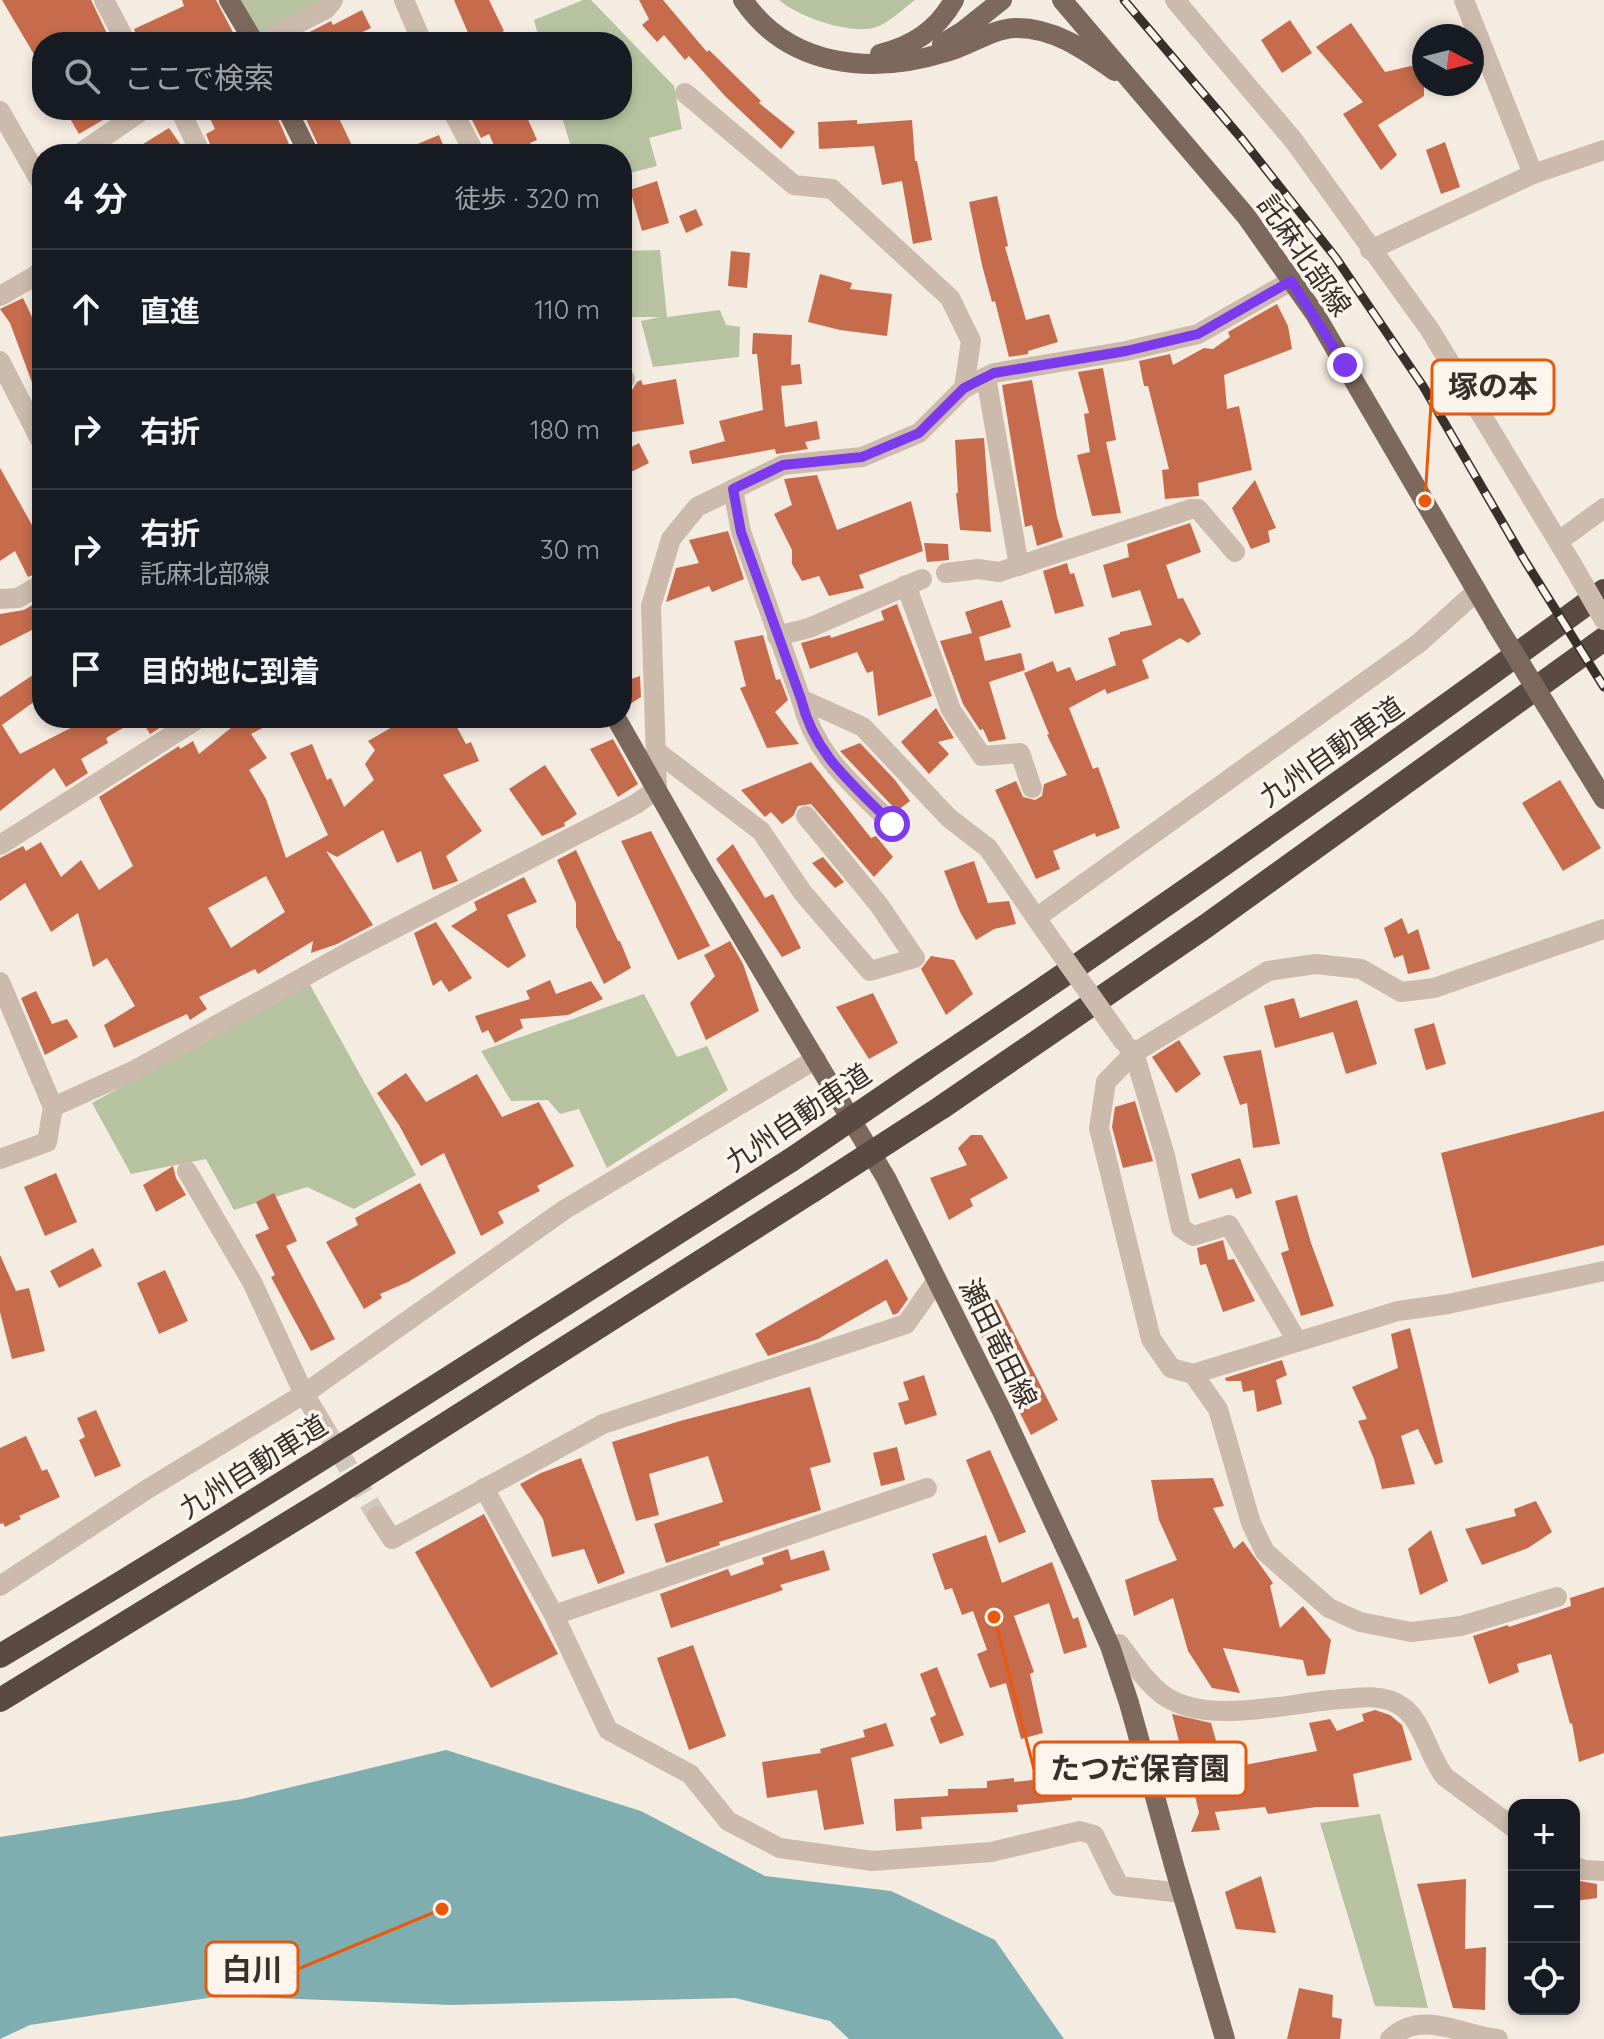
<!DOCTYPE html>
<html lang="ja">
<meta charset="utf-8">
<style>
:root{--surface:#171b24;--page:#20242c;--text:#f1f3f6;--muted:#9ea1a6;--line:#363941}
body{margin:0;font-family:Quicksand,"Noto Sans JP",sans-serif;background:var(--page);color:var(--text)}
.controls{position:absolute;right:24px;bottom:24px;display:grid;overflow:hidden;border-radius:16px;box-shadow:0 4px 12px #0003}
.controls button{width:72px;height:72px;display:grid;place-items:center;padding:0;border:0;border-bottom:2px solid var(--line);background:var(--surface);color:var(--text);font:40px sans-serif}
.compass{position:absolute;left:1412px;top:24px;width:72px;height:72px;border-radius:50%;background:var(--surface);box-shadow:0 4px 12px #0003;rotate:97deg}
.stop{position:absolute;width:24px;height:24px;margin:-18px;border:6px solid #7c3aed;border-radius:50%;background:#fff}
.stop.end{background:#7c3aed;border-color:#fff;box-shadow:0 2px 8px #0008}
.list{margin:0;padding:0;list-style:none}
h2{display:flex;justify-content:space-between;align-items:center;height:104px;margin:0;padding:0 32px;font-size:34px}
h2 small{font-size:26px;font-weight:400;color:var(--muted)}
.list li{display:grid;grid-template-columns:52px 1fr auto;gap:24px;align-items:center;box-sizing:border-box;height:120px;padding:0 32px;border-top:2px solid var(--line)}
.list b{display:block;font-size:30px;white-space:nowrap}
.list p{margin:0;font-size:26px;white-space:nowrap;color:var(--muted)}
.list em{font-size:26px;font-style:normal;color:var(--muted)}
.icon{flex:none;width:44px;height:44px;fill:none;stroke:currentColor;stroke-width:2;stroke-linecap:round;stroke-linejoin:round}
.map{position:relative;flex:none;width:1604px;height:2039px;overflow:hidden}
.search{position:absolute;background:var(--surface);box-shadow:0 4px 12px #0003;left:32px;top:32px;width:600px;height:88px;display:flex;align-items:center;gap:20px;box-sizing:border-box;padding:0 28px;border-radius:32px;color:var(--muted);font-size:30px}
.panel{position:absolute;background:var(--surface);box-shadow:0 4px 12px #0003;left:32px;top:144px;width:600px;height:584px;border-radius:32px}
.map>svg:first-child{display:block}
</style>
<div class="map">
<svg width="1604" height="2039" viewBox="0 0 1604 2039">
<rect width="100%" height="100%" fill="#f4ebe1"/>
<!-- green -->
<g fill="#b7c3a0">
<path d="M229,0H333L261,42Z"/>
<path d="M583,0H591L674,86L682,129L649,138L657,166L622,175V154H573L560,110H622V42H540L534,20Z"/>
<path d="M779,0H915C904,8 892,20 879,26C855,37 798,17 779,0Z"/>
<path d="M660,250L667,317L720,310L726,325L740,327L739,357L653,367L641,321L660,317H624L622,251Z"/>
<path d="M309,983L416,1175L354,1209L307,1187L234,1210L206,1159L131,1174L92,1103Z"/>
<path d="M644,994L677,1057L707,1046L728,1090L607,1168L579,1109L560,1114L548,1100L511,1101L481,1051Z"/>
<path d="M1380,1814L1428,2008L1375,2006L1320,1823Z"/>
</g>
<!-- water -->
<path fill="#7faeb1" d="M446,1750L641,1811L765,1876L891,1891L995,1940L1064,2039H849L830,2021L735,1998L452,2005L221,1996L30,2025L0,2039V1837L242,1799Z"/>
<!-- building -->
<g fill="#c66c4c" fill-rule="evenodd">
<path d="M2,0H91L111,42H42V68Z"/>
<path d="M182,0H216L238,42H213L209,33L188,42H139L134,29L184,6Z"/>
<path d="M454,0H489L504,31L482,42H472Z"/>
<path d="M639,0H663L707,52L709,50L761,101L759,103L795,132L781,149L725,96L689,56L685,60L664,35L657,42L642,25L649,19Z"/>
<path d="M362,10L371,28L342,42H290L331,21L333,25Z"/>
<path d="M1290,20L1312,53L1282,73L1261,40Z"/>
<path d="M1351,23L1385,72L1424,63V96L1378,125L1397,155L1381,170L1343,114L1363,102L1316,47Z"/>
<path d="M65,110H120L79,134Z"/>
<path d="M206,110H274L289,144L278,149L280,154H214L206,134L215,129Z"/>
<path d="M302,110H335L356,154H322Z"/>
<path d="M467,110H524L537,140L530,143L536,154H498L489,134L481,138Z"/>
<path d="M857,120V124L912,120L915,161H917L932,240L913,244L902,181L882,185L874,146L819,149L818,122Z"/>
<path d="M169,128L187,154H127Z"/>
<path d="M439,135L447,154H394Z"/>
<path d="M1445,142L1460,187L1441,194L1426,150Z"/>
<path d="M657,181L669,223L642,231L630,190Z"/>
<path d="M997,196L1008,246L1005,247L1026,320L1049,314L1058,342L1028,351V354L1009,357L995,301L992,302L982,265L969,202Z"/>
<path d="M696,209L703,225L686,233L679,216Z"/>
<path d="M731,251L750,253L747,288L728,286Z"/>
<path d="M820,274L852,283L850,289L892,294L887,336L840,330L808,322Z"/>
<path d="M23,298L42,338L40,404L10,323L0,309Z"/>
<path d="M1277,304L1288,326L1292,349L1224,375L1227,409L1239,406L1252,470L1198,483L1199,496L1165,499L1162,470L1169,469L1148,386H1144L1139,361L1170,354L1173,365L1204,348L1213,349L1230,337L1228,332Z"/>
<path d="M753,333L792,335L791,365L800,364L802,384L781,386L785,427L817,421L820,439L805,442L808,449L776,454L775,449L692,464L689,451L725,441L719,421L763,410L757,354H752Z"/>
<path d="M1103,368L1116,440L1106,442L1121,513L1092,516L1077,455L1090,452L1084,414L1089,413L1078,372Z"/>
<path d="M676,379L684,424L626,433L622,417V391L632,390L637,382L641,380L643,385Z"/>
<path d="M1032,380L1057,517L1063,537L1037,546L1032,525L1025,527L1002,385Z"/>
<path d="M984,438L991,532L960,530L956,493H958L955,440Z"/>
<path d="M639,443L649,463L629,473L622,459V452Z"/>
<path d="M0,468L32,525L42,520V571L28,577L15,551L0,561Z"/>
<path d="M817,475L837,530L911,501L923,551L859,575L864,588L829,596L819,576L802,581L792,564V550L774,514L792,505L784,479Z"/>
<path d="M1255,480L1276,528L1268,531L1270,542L1251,549L1232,508Z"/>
<path d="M1190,523L1201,552L1166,565L1178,599L1183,598L1201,634L1188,643L1180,638L1142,660L1149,678L1107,694L1105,689L1069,708L1093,769L1098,767L1120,828L1096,837L1095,833L1053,851L1060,869L1036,879L995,790L1016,781L1023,797L1035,800L1042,796L1044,784L1067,775L1047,735L1049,734L1024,673L1053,661L1057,672L1070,667L1076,681L1116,665L1108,638L1120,634V632L1152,625L1140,590L1112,598L1103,565L1129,557L1127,544Z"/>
<path d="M728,531L744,579L712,592L709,586L666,602L676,568L699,563L689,540Z"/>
<path d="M924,543L948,544L949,560L927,562Z"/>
<path d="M1067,563L1070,574L1074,573L1084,606L1055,614L1043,571Z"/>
<path d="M42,599V625L0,646V614L24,610Z"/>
<path d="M1002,600L1011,627L979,637L985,661L1021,653L1025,670L989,682L1006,739L989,742L983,729L980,730L963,704L940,641L972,633L965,612Z"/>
<path d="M897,604L932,696L878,716L873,671L867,673L857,652L810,669L801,643L830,635L831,638L884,620L881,611Z"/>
<path d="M763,635L776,680L780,679L788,700L775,712L799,744L767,748L740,688L746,686L734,641Z"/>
<path d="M42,669V696L2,725L20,754L90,718H167L169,722L150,734L140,718L106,738L108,743L81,759L88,773L66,787L54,768L0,811V697Z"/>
<path d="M640,676L641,697L624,708L622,682Z"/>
<path d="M936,708L954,738L938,742L949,754L929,774L901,742Z"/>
<path d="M243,718H281L251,734L267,758L249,770L266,799L286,858L328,835L290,753L312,744L327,780L331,778L344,807L374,780L365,764L375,750L368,741L408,718H452L466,744L471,742L479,761L443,775L482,831L446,856L458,881L433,890L421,851L397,863L383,830L337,857L326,851L373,925L337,944L311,953L313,941L258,974L255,969L199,997L207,1009L190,1020L187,1014L114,1048L104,1025L135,1006L107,958L93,967L78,913L51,932L25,883L0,901V858L23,846L26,851L41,842L61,877L81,860L99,890L133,866L99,797L179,746L180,749L193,741L199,754ZM266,876L285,912L231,948L208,908Z"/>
<path d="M613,739L638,784L618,797L590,749Z"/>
<path d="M860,743L895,780L910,801L897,811L840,751Z"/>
<path d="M811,762L871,838L876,836L893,857L874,877L811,804L798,806L793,816L782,824L771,812L765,817L741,790Z"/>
<path d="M545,765L577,814L564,823L565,826L542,836L509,789Z"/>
<path d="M1560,780L1601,848L1563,871L1522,803Z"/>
<path d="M651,831L710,946L678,960L621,841Z"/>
<path d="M733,844L765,898L773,894L801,948L782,957L716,859Z"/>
<path d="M576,850L618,941H620L631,968L604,984L576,927V903L557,860Z"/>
<path d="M823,857L844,882L835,888L812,863Z"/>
<path d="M974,861L988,903L1009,901L1016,924L994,929L976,940L960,912L944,871Z"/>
<path d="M524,877L537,902L507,915L526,956L508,968L451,926L477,910L474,902Z"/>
<path d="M1402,918L1408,934L1418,929L1430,969L1408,974L1403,955L1394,958L1384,928Z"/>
<path d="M436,922L472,978L449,992L441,980L433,986L414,933Z"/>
<path d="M730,941L743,964L759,1011L706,1040L690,1003L715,976L704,955Z"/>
<path d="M931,956L954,960L973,994L946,1015L921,969Z"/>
<path d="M550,980L556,994L591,981L603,999L568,1015L520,1019L523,1028L495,1043L488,1030L482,1033L475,1016L530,999L526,991Z"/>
<path d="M36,991L52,1024L67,1019L78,1037L45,1055L21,998Z"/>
<path d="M873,993L898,1043L869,1059L836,1007Z"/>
<path d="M1294,998L1300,1018L1357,1000L1377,1064L1346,1074L1333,1032L1275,1048L1264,1006Z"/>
<path d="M1434,1023L1446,1064L1426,1070L1414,1029Z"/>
<path d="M1179,1040L1201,1074L1176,1093L1152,1057Z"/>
<path d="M1261,1050L1280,1144L1253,1148L1247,1103L1240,1105L1223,1056Z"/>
<path d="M406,1073L426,1102L477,1074L502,1117L539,1102L574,1166L537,1186L540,1191L498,1212L504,1223L481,1236L444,1153L421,1166L399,1125L377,1093Z"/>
<path d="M1135,1101L1153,1161L1123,1168L1112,1127L1115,1107Z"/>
<path d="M1604,1111V1245L1472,1278L1441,1153Z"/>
<path d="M971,1135H982L1008,1178L970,1199L973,1206L949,1220L930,1178L967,1165L958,1148Z"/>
<path d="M1240,1158L1252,1193L1236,1199L1232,1188L1199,1199L1191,1174Z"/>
<path d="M173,1166L176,1178L186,1195L156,1212L143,1185Z"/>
<path d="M56,1173L77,1222L45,1236L24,1187Z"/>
<path d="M420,1183L456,1253L408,1282L380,1294L382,1298L364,1309L326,1242L358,1225L355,1218Z"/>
<path d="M274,1193L297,1241L286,1246L335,1339L311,1351L271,1277L275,1275L255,1235L269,1229L256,1202Z"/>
<path d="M1297,1195L1311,1243L1334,1306L1301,1316L1281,1253L1289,1250L1275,1201Z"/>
<path d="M1223,1240L1228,1260L1234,1259L1255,1301L1223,1312L1206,1264L1200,1265L1197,1248Z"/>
<path d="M93,1248L102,1266L59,1288L50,1271Z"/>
<path d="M0,1255L16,1291L29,1288L45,1351L12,1359L0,1312Z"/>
<path d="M887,1259L908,1299L898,1313L893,1315L886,1300L818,1339L768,1356L755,1334Z"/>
<path d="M165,1270L188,1321L159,1334L137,1283Z"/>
<path d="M997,1299L1058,1420L1031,1435L970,1313Z"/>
<path d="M1410,1328L1443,1462L1435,1465L1418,1429L1401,1436L1415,1484L1382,1489L1374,1459L1358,1421L1367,1419L1352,1387L1398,1368L1391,1334Z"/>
<path d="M1282,1360L1287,1375L1276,1380L1282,1404L1257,1412L1254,1390L1243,1392L1241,1381H1226L1225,1378Z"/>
<path d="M924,1375L937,1415L905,1425L898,1403L909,1400L903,1382Z"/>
<path d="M810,1387L831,1462L810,1468L821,1510L719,1542L720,1545L666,1563L654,1524L723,1502L708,1456L649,1474L659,1515L636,1521L612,1442L680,1421Z"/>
<path d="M96,1410L121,1466L95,1477L79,1440L85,1437L77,1418Z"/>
<path d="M26,1436L42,1471L47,1469L60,1497L19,1516L21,1519L5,1527L3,1523L0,1524V1448Z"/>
<path d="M897,1447L905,1480L881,1486L873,1453Z"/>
<path d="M990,1450L1026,1532L999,1543L966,1460Z"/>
<path d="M581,1458L625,1573L598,1584L584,1549L552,1557L543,1519L520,1484L541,1473Z"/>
<path d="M1213,1478L1224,1506L1213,1508L1234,1549L1243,1541L1273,1583L1270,1586L1280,1628L1303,1606L1331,1640L1325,1674L1307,1676L1303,1660L1223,1648L1240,1693L1212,1688L1188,1651L1173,1598L1134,1616L1125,1580L1177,1560L1159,1520L1151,1480Z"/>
<path d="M1536,1501L1552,1532L1528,1548L1482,1565L1465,1529L1516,1516L1514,1509Z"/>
<path d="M484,1514L558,1654L491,1688L415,1552Z"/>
<path d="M1431,1530L1448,1581L1420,1595L1408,1549Z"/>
<path d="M986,1535L1002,1583L1052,1562L1073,1619L1078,1617L1087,1647L1064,1654L1049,1603L1014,1616L1034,1672L1030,1674L1043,1733L1021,1739L1006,1683L990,1688L977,1654L987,1650L973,1611L962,1615L952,1588L945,1590L932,1554Z"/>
<path d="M788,1549L791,1560L824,1550L830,1570L780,1585L783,1590L671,1628L660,1594L728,1569L731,1576L764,1564L762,1558Z"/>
<path d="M1604,1587V1753L1579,1762L1572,1723L1570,1724L1551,1654L1517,1664L1519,1672L1489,1684L1473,1636L1508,1625L1509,1627L1571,1606L1570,1598Z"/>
<path d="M693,1645L726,1736L689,1750L657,1658Z"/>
<path d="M937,1667L964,1735L940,1744L930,1718L936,1715L920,1674Z"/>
<path d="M1375,1710L1390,1715L1402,1725L1412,1760L1353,1774L1359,1807H1316L1268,1814L1265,1807L1215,1812L1220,1830L1191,1832L1199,1813L1187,1760L1184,1761L1172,1714L1211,1723L1224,1769L1317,1751L1309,1723L1330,1719L1337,1731L1364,1721L1362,1714Z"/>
<path d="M886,1723L894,1746L851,1758L864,1824L824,1830L817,1790L767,1798L762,1762L821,1753L820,1749L865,1737L863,1730Z"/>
<path d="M1070,1776L1072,1800L1017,1805L1018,1812L921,1817L922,1829L896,1831L894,1799L948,1796V1789L987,1788V1781L1014,1778V1782Z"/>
<path d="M1261,1876L1276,1933L1236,1929L1225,1892Z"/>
<path d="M1466,1879L1465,1949L1486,1947L1485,2010L1453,2008L1417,1884Z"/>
<path d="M1574,1880L1597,1884V1898L1574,1901Z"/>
<path d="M1299,1988L1333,1995L1332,2017L1342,2019L1340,2039H1287Z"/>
</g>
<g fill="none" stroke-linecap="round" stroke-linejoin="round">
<!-- minor-tunnel -->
<path stroke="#cfc6bd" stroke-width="20" stroke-dasharray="20 10" stroke-linecap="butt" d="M323,1425L377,1516"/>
<!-- minor -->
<g stroke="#ccbbac" stroke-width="20">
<path d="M104,0L126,42"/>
<path d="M404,0L422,42"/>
<path d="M1175,0L1294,141L1430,330L1573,566"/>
<path d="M1464,0L1533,174"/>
<path d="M261,42L326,9L333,0"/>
<path d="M180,110L201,154"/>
<path d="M452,110L475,154"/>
<path d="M0,111L42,184"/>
<path d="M79,154L143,110"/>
<path d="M1370,250L1533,174L1604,150"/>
<path d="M0,296L35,276L42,269"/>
<path d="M0,361L42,443"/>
<path d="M622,375L625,379"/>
<path d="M986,377L1019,566"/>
<path d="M964,388L994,373L1126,351L1198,334L1291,281"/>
<path d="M733,489L741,532L801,699L863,727L949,818L988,848L1045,931"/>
<path d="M1559,541L1604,508"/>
<path d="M946,573L978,569L999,572L1191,509H1198L1235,552"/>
<path d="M906,585L951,710L982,756L1020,753L1032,788"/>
<path d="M0,599L18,598L42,584"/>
<path d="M777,636L809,628L922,579"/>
<path d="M801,699C815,756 853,784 892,824"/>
<path d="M656,751L761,831L803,893L870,971L915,958L879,905L806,816"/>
<path d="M0,845L199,718"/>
<path d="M1036,918L1419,643L1477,591"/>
<path d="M0,982L53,1107L47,1142L0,1159"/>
<path d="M1128,1047L1134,1053L1165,1156L1181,1228L1193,1236L1229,1225L1297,1341"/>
<path d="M53,1107L135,1070L347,953L636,804L657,789L651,606L671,539L697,507L783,465L862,457L919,433L964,388L971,341L950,298L832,189L794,185L685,93"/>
<path d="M187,1171L252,1282L304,1394L323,1425"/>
<path d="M1193,1374L1398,1311L1448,1304L1604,1271"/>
<path d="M484,1488L554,1615L608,1730L690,1774L728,1821L780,1848L872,1861L991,1852L1080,1831L1094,1835L1119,1886L1182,1893"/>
<path d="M377,1516L392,1539L603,1424L906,1324L937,1280"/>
<path d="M0,1586L146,1490L304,1394L564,1210L816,1059"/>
<path d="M1557,1597L1461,1626L1411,1632L1360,1622L1329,1608L1265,1552L1251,1523L1218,1409L1193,1374L1171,1368L1151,1339L1099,1128L1106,1082L1134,1053L1268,971L1316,964L1361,969L1401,992L1434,988L1604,929"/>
<path d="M554,1615L927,1488"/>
<path d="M1110,1646L1119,1644C1133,1662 1145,1681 1163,1695C1208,1727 1290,1702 1342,1699C1360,1698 1378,1694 1396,1703C1424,1717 1426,1754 1445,1777L1514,1828"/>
<path d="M1574,1866L1584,1870L1604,1871"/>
<path d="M1390,2039C1422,2008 1462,2036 1498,2039"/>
</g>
<!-- major -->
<g stroke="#7c685c" stroke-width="20">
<path d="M229,0L254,42"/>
<path d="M743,0C789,68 873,75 946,52C969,46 991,29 1015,28C1053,27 1085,50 1115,71"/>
<path d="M1062,0L1246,216L1315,314L1496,624"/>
<path d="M942,44L963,31L1002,0"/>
<path d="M880,54C913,46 937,30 954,0"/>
<path d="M287,110L309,154"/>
<path d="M1546,705L1604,799"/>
<path d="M616,718L701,868L886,1178L1002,1411L1082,1583L1110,1646L1129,1703L1175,1869L1225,2039"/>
</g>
<!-- highway -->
<g stroke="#5b4a42" stroke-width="24">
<path d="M923,1070C1154,916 1380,755 1604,591"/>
<path d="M942,1107L1206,926L1604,639"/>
<path d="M0,1656C267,1497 528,1327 791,1160"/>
<path d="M0,1700L331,1497L812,1191"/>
</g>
<defs>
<path id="rail" d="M1124,0L1242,139L1336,258L1423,386L1525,561L1604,687"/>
</defs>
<!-- rail casing -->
<use href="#rail" stroke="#3a302b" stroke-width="9"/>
<!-- rail -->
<use href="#rail" stroke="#fbf5ee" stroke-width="6" stroke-dasharray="18" stroke-linecap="butt"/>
<!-- minor-bridge -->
<g stroke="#ccbbac" stroke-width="20">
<path d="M1573,566L1604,620"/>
<path d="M1045,931L1123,1041"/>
</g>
<!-- major-bridge -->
<path stroke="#7c685c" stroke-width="20" d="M1496,624L1546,705"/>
<!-- highway-bridge -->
<g stroke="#5b4a42" stroke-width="24">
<path d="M791,1160L923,1070"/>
<path d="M812,1191L942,1107"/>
</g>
</g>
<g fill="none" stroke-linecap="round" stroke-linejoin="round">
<!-- route -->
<path stroke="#7c3aed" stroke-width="10" d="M892,824C853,784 815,756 801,699L741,532L733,489L783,465L862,457L919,433L964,388L994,373L1126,351L1198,334L1291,281L1345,365"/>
</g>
<g text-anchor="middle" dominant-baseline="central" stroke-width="7" stroke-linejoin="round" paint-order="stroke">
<!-- street labels -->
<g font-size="28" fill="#3a302b" stroke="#fbf5ee">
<text transform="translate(1305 255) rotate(55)">託麻北部線</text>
<text transform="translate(1331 751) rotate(-35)">九州自動車道</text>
<text transform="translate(798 1117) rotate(-34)">九州自動車道</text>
<text transform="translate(999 1343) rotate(64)">瀬田竜田線</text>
<text transform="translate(253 1466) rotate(-32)">九州自動車道</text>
</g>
</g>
<!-- callouts -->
<path fill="none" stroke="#e8590c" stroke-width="3" d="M1425 501L1432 387M994 1617L1034 1769M442 1909L298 1969"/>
<g fill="#e8590c" stroke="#fbf5ee" stroke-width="3">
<circle cx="1425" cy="501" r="8"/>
<circle cx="994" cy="1617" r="8"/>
<circle cx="442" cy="1909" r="8"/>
</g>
<g fill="#fbf5ee" stroke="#e8590c" stroke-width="3">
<rect x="1432" y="360" width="122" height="54" rx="8"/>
<rect x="1034" y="1742" width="212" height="54" rx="8"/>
<rect x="206" y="1942" width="92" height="54" rx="8"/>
</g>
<g font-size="30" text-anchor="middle" font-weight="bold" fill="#3a302b">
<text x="1493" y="397">塚の本</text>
<text x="1140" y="1779">たつだ保育園</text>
<text x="252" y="1980">白川</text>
</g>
</svg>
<div class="controls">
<button>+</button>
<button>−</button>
<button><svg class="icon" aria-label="locate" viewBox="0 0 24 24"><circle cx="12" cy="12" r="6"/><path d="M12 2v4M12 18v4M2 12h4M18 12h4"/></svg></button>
</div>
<svg class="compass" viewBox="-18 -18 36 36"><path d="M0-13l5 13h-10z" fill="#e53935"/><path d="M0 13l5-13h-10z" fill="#9ea1a6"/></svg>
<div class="stop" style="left:892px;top:824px"></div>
<div class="stop end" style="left:1345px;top:365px"></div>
<div class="search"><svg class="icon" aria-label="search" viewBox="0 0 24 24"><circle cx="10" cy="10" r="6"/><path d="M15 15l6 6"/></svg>ここで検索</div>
<section class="panel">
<h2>4 分<small>徒歩 · 320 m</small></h2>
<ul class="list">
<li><svg class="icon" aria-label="ahead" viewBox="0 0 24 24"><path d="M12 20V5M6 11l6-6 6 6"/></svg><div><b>直進</b></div><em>110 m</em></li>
<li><svg class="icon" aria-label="right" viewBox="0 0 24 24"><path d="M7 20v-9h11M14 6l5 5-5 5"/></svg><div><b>右折</b></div><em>180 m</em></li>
<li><svg class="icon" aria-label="right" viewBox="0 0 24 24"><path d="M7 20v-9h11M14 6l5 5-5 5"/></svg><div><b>右折</b><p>託麻北部線</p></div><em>30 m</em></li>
<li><svg class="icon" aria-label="arrive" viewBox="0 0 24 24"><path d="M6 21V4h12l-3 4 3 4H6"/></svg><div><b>目的地に到着</b></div></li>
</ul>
</section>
</div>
